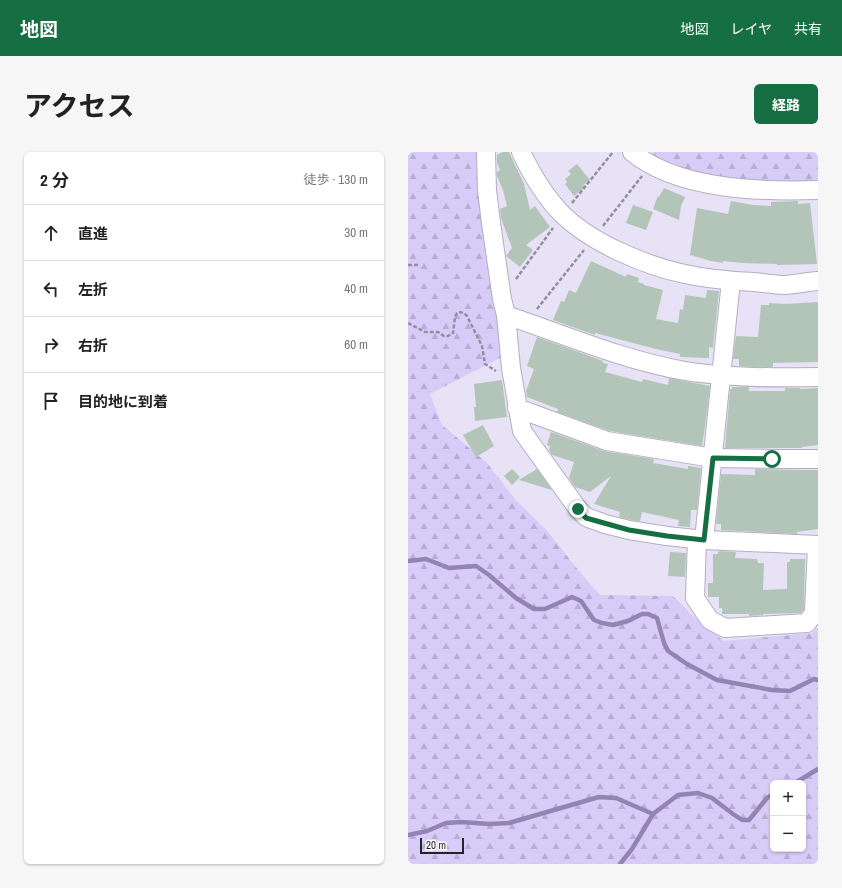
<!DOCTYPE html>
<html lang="ja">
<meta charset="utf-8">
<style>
:root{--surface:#fff;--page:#f6f6f6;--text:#222;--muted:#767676;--line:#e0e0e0;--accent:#156f42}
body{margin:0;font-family:"Archivo Narrow","Noto Sans JP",sans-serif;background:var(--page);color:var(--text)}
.controls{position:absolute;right:12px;bottom:12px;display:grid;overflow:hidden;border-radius:6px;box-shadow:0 1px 3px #0004}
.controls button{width:36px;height:36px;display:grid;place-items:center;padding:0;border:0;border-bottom:1px solid var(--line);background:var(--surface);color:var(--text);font:20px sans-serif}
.scale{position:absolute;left:12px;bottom:10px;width:44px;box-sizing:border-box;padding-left:4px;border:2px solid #25232a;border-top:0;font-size:11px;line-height:14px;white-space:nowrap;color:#25232a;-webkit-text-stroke:3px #fff;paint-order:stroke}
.stop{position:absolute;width:12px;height:12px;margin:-9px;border:3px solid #156f42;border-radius:50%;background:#fff}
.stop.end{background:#156f42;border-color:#fff;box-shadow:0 1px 4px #0008}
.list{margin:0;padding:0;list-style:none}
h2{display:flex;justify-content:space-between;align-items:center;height:52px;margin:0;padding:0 16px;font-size:17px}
h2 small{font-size:13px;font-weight:400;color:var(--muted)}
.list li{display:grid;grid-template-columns:26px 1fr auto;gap:12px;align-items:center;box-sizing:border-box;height:56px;padding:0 16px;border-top:1px solid var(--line)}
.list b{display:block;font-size:15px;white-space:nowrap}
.list em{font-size:13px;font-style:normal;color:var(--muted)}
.icon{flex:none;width:22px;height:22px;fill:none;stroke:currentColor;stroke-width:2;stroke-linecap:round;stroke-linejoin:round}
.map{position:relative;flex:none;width:410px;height:712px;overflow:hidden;border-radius:6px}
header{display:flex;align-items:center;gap:24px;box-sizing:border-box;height:56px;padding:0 20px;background:var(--accent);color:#fff}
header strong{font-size:19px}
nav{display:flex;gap:22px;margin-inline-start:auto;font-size:14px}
.intro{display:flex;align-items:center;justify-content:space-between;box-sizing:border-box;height:96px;padding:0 24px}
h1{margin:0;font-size:28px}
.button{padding:10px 18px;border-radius:6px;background:var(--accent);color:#fff;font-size:14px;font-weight:700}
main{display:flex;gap:24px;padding:0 24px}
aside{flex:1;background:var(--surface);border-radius:6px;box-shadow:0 1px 3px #0004}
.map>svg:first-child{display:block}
</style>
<header>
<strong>地図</strong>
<nav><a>地図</a><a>レイヤ</a><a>共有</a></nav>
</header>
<div class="intro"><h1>アクセス</h1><a class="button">経路</a></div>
<main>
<aside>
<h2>2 分<small>徒歩 · 130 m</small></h2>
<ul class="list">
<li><svg class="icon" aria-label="ahead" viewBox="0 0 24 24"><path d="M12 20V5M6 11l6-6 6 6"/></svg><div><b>直進</b></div><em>30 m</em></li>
<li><svg class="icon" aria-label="left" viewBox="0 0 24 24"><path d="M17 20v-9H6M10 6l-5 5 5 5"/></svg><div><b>左折</b></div><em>40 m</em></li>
<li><svg class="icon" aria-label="right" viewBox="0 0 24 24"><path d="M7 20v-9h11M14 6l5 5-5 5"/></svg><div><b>右折</b></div><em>60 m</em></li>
<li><svg class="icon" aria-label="arrive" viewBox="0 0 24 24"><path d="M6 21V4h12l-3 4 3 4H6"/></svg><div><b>目的地に到着</b></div></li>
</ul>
</aside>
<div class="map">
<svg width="410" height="712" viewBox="0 0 410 712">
<defs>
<pattern id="forest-firs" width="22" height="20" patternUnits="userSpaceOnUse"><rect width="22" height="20" fill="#d7cbf7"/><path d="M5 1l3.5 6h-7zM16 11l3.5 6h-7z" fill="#b8aed4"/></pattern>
</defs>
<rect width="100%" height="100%" fill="#e7e2f5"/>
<!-- forest -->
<g fill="url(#forest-firs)" fill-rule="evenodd">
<path d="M0,0H72L91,154L92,206L22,242L34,273L79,311L106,346L140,380L171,419L192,443L265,444L286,465L316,489L404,481L410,476V712H0ZM365,631H395V697H365Z"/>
<path d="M245,0H410V28L397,30L341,31L284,19L243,3Z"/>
</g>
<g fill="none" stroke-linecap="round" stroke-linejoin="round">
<!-- stream -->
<g stroke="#9284b5" stroke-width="4.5">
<path d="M0,409L18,407L41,416L68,414L81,423L108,446L126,457H137L164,445L173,449L186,468L194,471L205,473L220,469L234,462H240L249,466L256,491L260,499L279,512L309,528L364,538L382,539L406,527L410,528"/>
<path d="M387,631L410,617"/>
<path d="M0,683L19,679L38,671L54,670L81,672L101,671L191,645L208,646L245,662"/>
<path d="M212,712L224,697L245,662L270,643L290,641L304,646L325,662L334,668H341L359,646L365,642"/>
</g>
</g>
<!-- building -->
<g fill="#b3c5b9">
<path d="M95,0H101L116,32L122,58L127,54L142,75L118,93L125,98L112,115L98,104L104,96L93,66L92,57L99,54L95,38L89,24V20L92,18L89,11V3Z"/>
<path d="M169,12L182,28L175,33L177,35L166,44L157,32L159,30L157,27L163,22L160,19Z"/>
<path d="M256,36L277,45L273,54L271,68L245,57L250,44L251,45Z"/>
<path d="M323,49L345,53L363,54V50L390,49V52L402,51L409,112L369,113V112L334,111L315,109V111L303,109L282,103L289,56L320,62Z"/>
<path d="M225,53L245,60L238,78L218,71Z"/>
<path d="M183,109L218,125L219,122L231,126L230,130L236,132V133L255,138L248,167L270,171L272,157L275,158L277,143L298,146L299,138L311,139L305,196L301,195V206L272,205V202L248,197L187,181V183L145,168L153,149L156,150L161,138L168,141Z"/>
<path d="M410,150V210L365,211V215H344L331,214V207H325L328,184L350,185L353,153H361V151L377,152Z"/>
<path d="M129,185L195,209V211L200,212L197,220L234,230L235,227L260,233L261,226L302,234L297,275L294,294L202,279L149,260L150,257L119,245L118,239L126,217L119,214Z"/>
<path d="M94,228L99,265L67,269L66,255H68L66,232Z"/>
<path d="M324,235H341V239H377V236H392V237L410,236V293L394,295V296H317L322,237H324Z"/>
<path d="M75,273L86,294L68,305L55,283Z"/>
<path d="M143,280L196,299L246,307L245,311L280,317V314L293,316L289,358H283L282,375L270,374L271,368L234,360L232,369L223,368L211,365L212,360L186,352L203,324L182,340L167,335L161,326L166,310L144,303L141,298L142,294L139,293Z"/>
<path d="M104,317L112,325L104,333L96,324Z"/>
<path d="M129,317L144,338L111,328Z"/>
<path d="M347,317L395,318H410V377L389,380V382L313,378V372H308L313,322L347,323Z"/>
<path d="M312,399L328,400L327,406L349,407L350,411H356L355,438L379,437V410H382V407H397L396,457L393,461L355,462V463L341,464V462H314V456H311V445H300V431H305V402H310V400Z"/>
<path d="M262,400L278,401L277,425L260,424Z"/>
</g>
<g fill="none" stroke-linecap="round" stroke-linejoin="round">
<defs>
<g id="minor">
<path d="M78,0L79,38L83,71L94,147L98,163L103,216L114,279L170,357L178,365L197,372L221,378L259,384L296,388L410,393"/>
<path d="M113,0C124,23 137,45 155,63C184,91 238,114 277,122C300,127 323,129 346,130C356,131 367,133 377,133C388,132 399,130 410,129"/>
<path d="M224,0C270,38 353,40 410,38"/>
<path d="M98,163C157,183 215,208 277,219C321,226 366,226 410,225"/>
<path d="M109,256L199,289L305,306L364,307H410"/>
<path d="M289,387L287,446L295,458L302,468L317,476L399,471L406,461L409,393"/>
<path d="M296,388L323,129"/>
</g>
</defs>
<!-- minor casing -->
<use href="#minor" stroke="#b3afc1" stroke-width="20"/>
<!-- path -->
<g stroke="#938f9d" stroke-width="2.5" stroke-dasharray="4 2" stroke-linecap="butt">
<path d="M164,51L205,0"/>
<path d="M195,74L234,24"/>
<path d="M0,113H10"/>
<path d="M108,127L145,76"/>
<path d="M129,157L176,98"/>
<path d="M0,171L17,180H30L36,184H40L45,181L47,165L49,161C53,159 56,161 59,164L74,194L77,212L88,219"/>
</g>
<!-- minor -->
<use href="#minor" stroke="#fff" stroke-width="18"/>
</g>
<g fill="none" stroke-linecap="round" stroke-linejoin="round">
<!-- route -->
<path stroke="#156f42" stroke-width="5" d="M170,357L178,366L221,378L259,384L296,388L305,306L364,307"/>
</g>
</svg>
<div class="controls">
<button>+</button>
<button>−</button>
</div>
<div class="scale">20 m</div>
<div class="stop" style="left:364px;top:307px"></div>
<div class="stop end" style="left:170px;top:357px"></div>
</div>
</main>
